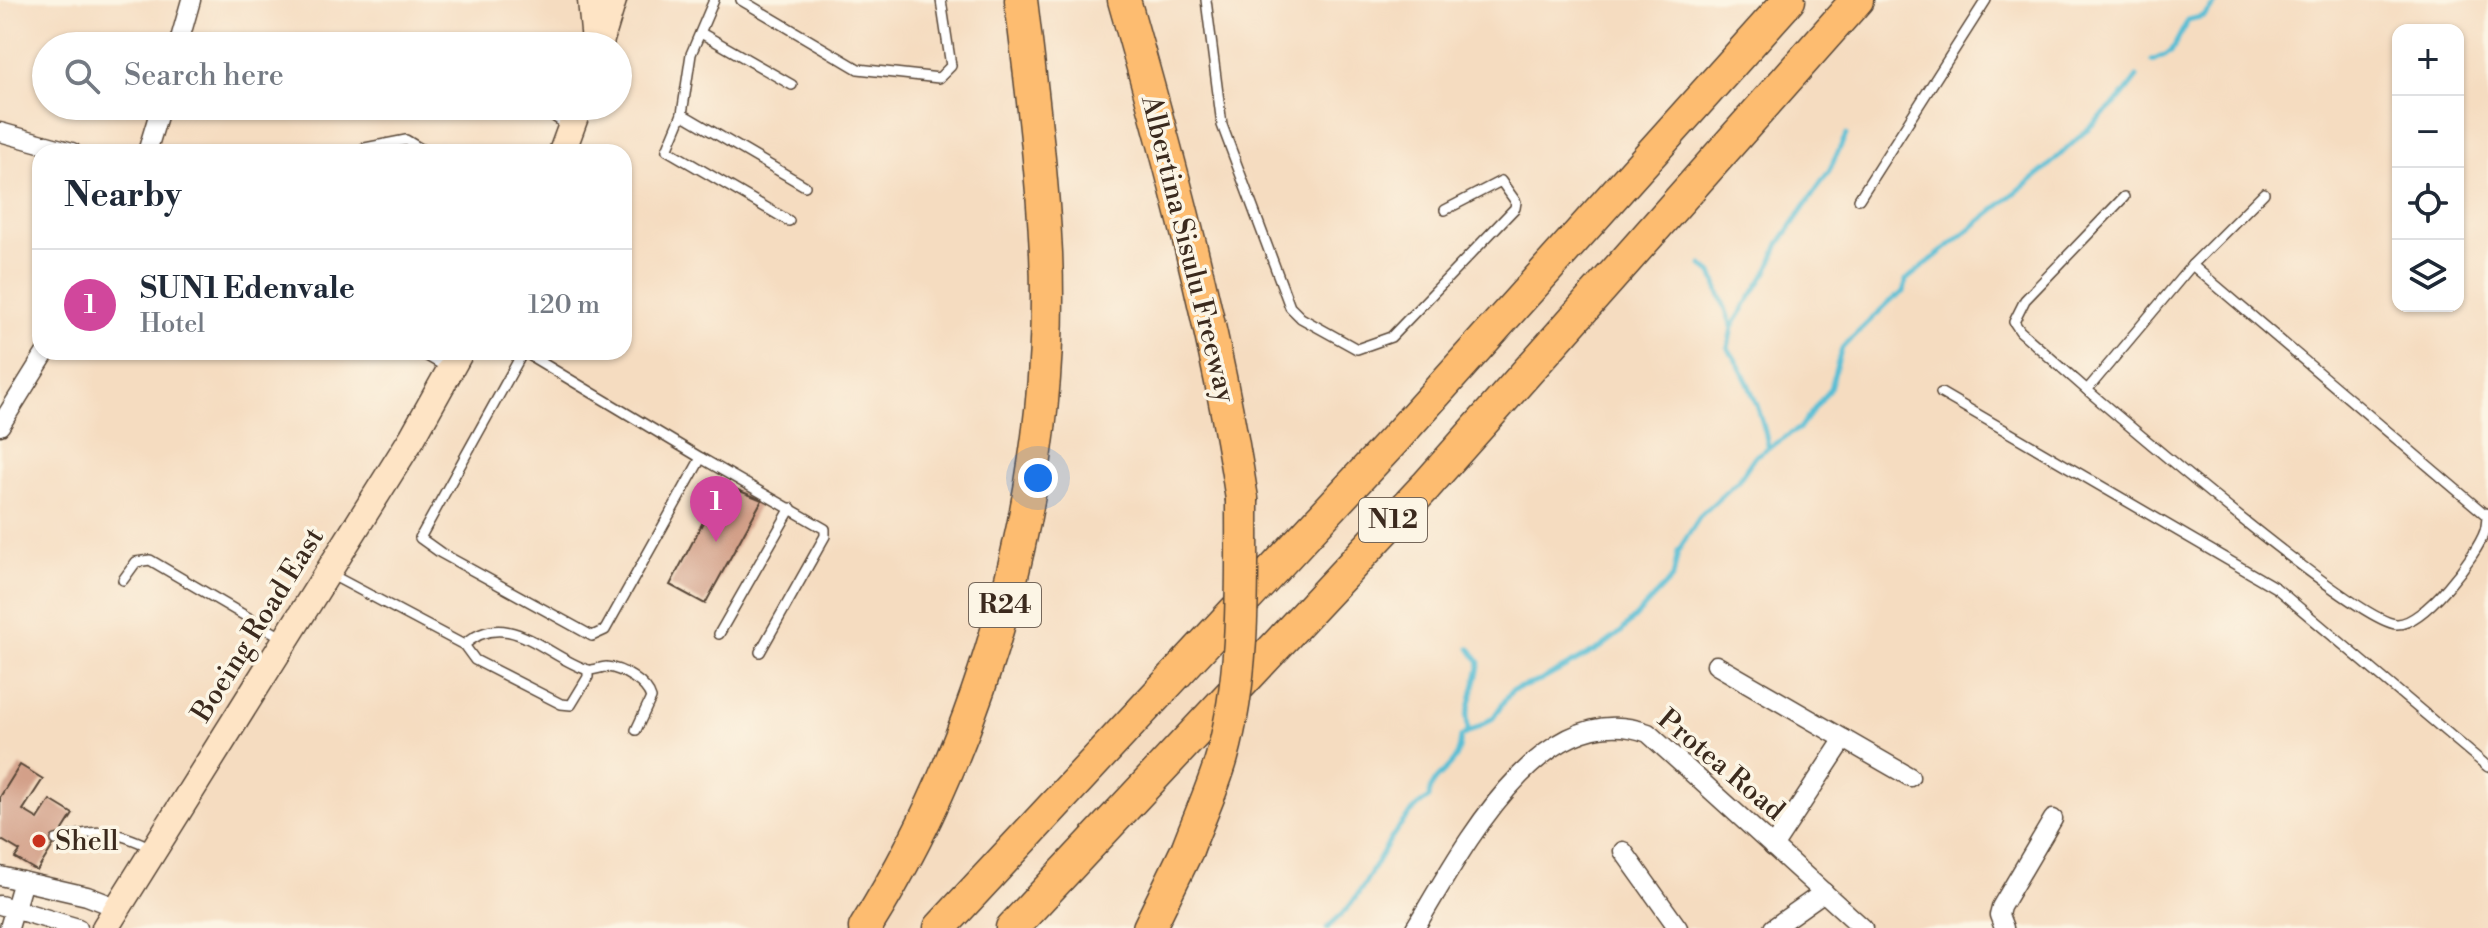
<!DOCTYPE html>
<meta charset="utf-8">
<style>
:root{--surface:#fff;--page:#f2f2f3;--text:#1f2937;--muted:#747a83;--line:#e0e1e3;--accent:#7c3aed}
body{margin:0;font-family:"Libre Bodoni",serif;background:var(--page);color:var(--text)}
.controls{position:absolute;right:24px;top:24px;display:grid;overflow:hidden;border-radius:16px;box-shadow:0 2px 6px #0004}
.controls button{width:72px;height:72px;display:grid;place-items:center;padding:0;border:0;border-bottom:2px solid var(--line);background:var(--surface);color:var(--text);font:40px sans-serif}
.you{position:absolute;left:1038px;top:478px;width:28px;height:28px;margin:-20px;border:6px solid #fff;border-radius:50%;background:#1a73e8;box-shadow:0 0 0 12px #1a73e833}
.badge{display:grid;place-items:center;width:52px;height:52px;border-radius:50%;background:var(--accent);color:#fff;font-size:26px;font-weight:700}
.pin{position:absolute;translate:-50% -66px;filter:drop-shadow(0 2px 4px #0008)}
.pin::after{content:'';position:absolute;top:42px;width:28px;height:24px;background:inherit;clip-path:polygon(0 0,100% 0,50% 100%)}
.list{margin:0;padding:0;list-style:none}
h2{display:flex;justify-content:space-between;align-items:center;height:104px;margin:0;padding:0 32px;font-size:34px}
h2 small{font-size:26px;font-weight:400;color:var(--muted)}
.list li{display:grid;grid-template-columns:52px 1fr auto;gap:24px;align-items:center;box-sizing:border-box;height:112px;padding:0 32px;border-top:2px solid var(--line)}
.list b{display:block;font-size:30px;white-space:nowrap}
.list p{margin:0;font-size:26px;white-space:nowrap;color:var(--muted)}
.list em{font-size:26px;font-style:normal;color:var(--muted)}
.icon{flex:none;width:44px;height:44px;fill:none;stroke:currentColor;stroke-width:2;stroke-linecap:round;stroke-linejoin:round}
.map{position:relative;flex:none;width:2488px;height:928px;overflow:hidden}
.search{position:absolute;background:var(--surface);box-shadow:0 2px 6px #0004;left:32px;top:32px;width:600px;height:88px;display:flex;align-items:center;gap:20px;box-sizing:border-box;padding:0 28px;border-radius:44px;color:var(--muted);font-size:30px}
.panel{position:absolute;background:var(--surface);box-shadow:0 2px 6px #0004;left:32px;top:144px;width:600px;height:216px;border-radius:24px}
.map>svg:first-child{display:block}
</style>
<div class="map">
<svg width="2488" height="928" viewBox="0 0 2488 928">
<rect width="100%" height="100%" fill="#fcf5e5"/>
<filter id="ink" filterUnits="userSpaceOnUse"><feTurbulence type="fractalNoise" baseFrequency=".0125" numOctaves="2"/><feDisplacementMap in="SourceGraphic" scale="16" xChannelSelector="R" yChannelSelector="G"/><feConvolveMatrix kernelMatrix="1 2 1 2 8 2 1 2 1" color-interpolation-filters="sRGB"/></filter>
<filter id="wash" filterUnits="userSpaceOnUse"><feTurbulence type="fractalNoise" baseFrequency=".006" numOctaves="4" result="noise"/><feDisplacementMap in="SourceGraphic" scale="32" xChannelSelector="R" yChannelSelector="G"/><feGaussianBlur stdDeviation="1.8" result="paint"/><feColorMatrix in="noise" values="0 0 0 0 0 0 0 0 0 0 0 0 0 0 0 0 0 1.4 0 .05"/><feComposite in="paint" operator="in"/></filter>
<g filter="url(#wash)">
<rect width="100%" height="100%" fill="#f5dcc0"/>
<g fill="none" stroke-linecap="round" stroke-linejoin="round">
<!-- stream -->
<g stroke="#56bdd4" stroke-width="5">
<path d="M2152,61L2171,52L2188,20L2204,16L2218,0"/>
<path d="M1702,265L1712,273L1732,327"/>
<path d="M1768,445C1761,410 1748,378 1728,348L1732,327L1768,270L1779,244L1829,171L1846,135"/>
<path d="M1468,733L1467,716L1480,663L1470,648"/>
<path d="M1327,928C1336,919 1347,911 1354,900C1379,865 1392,822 1429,798C1430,778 1446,774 1456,758C1459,753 1460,744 1461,737L1493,718L1512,690L1540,681L1600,648L1620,633L1673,577L1678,551L1701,515L1738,481L1755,456L1800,428L1830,388L1842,348L1890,301L1904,292L1906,280L2044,170L2120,99L2137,77"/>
</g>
</g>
<g id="blocks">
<!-- building -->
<g fill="#d3a089">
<path d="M723,484L762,500L705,604L670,585Z"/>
<path d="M20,765L43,779L23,810L38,819L50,800L73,814L37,871L15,858L20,851L0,839V797Z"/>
</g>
</g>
</g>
<g filter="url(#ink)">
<use href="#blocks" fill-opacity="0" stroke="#574536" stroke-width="2"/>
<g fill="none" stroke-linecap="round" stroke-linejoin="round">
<defs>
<g id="lane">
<path d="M714,0L691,54L682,114L667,150L789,221"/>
<path d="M741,0L858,69L939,78L951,66L941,0"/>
<path d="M1206,0L1222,125L1290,307L1301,318L1357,349L1391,337L1515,208L1516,202L1501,181L1445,210"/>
<path d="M701,33L792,85"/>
<path d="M537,38L543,46"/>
<path d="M539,106L568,126"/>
<path d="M682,114L805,186"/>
<path d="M365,148L406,140L426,152"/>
<path d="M2264,193L2192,265L2087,390C2131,427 2356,621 2396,624C2423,626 2477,555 2485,531C2487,525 2486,519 2488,513"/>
<path d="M1859,199L1986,0"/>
<path d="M2192,265L2486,515"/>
<path d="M420,352L448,368"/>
<path d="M523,352L420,538L441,553L592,636L605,630L701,458L524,352"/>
<path d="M2087,390L2020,331L2014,322L2025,300L2124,197"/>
<path d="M1941,393L2276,588L2488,767"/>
<path d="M701,458L825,529V536L760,652"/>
<path d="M330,574L464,645C508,606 546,657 588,670C593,671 601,667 606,667C622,668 647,683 651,698L636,730"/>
<path d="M123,580L136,562L150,560L283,638"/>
<path d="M719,634L791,508"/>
<path d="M464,645L475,660L561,704L571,705L588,677V670"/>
<path d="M56,840C98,828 112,829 152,848"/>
</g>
<g id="street">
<path d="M178,46L191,0"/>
<path d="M0,132L72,152"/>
<path d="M147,152L161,106"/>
<path d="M0,426L46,352"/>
<path d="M1716,665L1844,739L1773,847"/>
<path d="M1844,739L1910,777"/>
<path d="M1623,851L1678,928"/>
<path d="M0,876L87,896L118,908"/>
<path d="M0,905L78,928"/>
<path d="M9,928L23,881"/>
<path d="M1415,928C1460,854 1541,693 1648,733L1863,928"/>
<path d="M1773,928L1824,892"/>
<path d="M2004,928L1999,915L2001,907L2053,819"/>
</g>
<g id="secondary">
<path d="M591,0L595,42"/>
<path d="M599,46L613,0"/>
<path d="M562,152L579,106"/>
<path d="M105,928L412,438L460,352"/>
</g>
<g id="highway">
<path d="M1124,0C1171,165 1216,330 1242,499"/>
<path d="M865,928C986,736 1056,480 1046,253C1042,169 1031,84 1021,0"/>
<path d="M940,928L1393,441L1789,0"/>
<path d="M1012,928L1426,486L1857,0"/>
<path d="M1149,928L1187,850"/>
</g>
</defs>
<!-- lane casing -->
<use href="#lane" stroke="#574536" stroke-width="12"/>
<!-- street casing -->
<use href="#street" stroke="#574536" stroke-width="21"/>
<!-- secondary casing -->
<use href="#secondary" stroke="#574536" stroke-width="29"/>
<!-- highway casing -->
<use href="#highway" stroke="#574536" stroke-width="35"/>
<!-- lane -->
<use href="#lane" stroke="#fff" stroke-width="9"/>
<!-- street -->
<use href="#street" stroke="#fff" stroke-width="18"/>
<!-- secondary -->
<use href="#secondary" stroke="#fee4c5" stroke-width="26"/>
<!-- highway -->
<use href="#highway" stroke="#fdbc6f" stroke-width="32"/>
<defs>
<path id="highway-bridge" d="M1187,850C1198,820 1213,789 1222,757C1245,674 1242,585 1242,499"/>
</defs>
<!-- highway-bridge casing -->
<use href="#highway-bridge" stroke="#574536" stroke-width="35" stroke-linecap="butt"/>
<!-- highway-bridge -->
<use href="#highway-bridge" stroke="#fdbc6f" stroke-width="32"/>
</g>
</g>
<!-- markers -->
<circle fill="#c8321e" stroke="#fcf5e5" stroke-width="3" cx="39" cy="841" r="8"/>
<g text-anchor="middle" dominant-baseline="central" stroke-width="7" stroke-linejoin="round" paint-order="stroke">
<!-- shield labels -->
<g fill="#fcf5e5" stroke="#75675a" stroke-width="2">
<rect x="1359" y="498" width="68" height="44" rx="6"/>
<rect x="969" y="583" width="72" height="44" rx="6"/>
</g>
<g font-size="26" font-weight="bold" fill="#3b2a1e">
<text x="1393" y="520">N12</text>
<text x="1005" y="605">R24</text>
</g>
<!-- street labels -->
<g font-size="28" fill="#3b2a1e" stroke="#fcf5e5">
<text transform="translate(1188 249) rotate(76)">Albertina Sisulu Freeway</text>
<text transform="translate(258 625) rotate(-58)">Boeing Road East</text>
<text transform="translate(1721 765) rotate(40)">Protea Road</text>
</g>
<!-- poi labels -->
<g font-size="28" fill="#3b2a1e" stroke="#fcf5e5" text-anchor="start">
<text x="55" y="841">Shell</text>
</g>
</g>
</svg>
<div class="controls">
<button>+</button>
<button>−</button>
<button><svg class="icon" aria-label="locate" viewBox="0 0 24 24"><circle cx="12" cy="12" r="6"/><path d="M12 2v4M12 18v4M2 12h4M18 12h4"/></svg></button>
<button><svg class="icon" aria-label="layers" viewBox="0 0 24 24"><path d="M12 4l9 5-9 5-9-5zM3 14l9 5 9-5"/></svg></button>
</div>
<div class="you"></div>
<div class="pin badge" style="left:716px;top:542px;background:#d1479c">1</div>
<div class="search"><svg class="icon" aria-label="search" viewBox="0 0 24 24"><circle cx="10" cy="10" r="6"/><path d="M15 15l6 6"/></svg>Search here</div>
<section class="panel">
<h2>Nearby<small></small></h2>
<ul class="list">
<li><span class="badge" style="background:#d1479c">1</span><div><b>SUN1 Edenvale</b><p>Hotel</p></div><em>120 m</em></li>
</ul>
</section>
</div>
